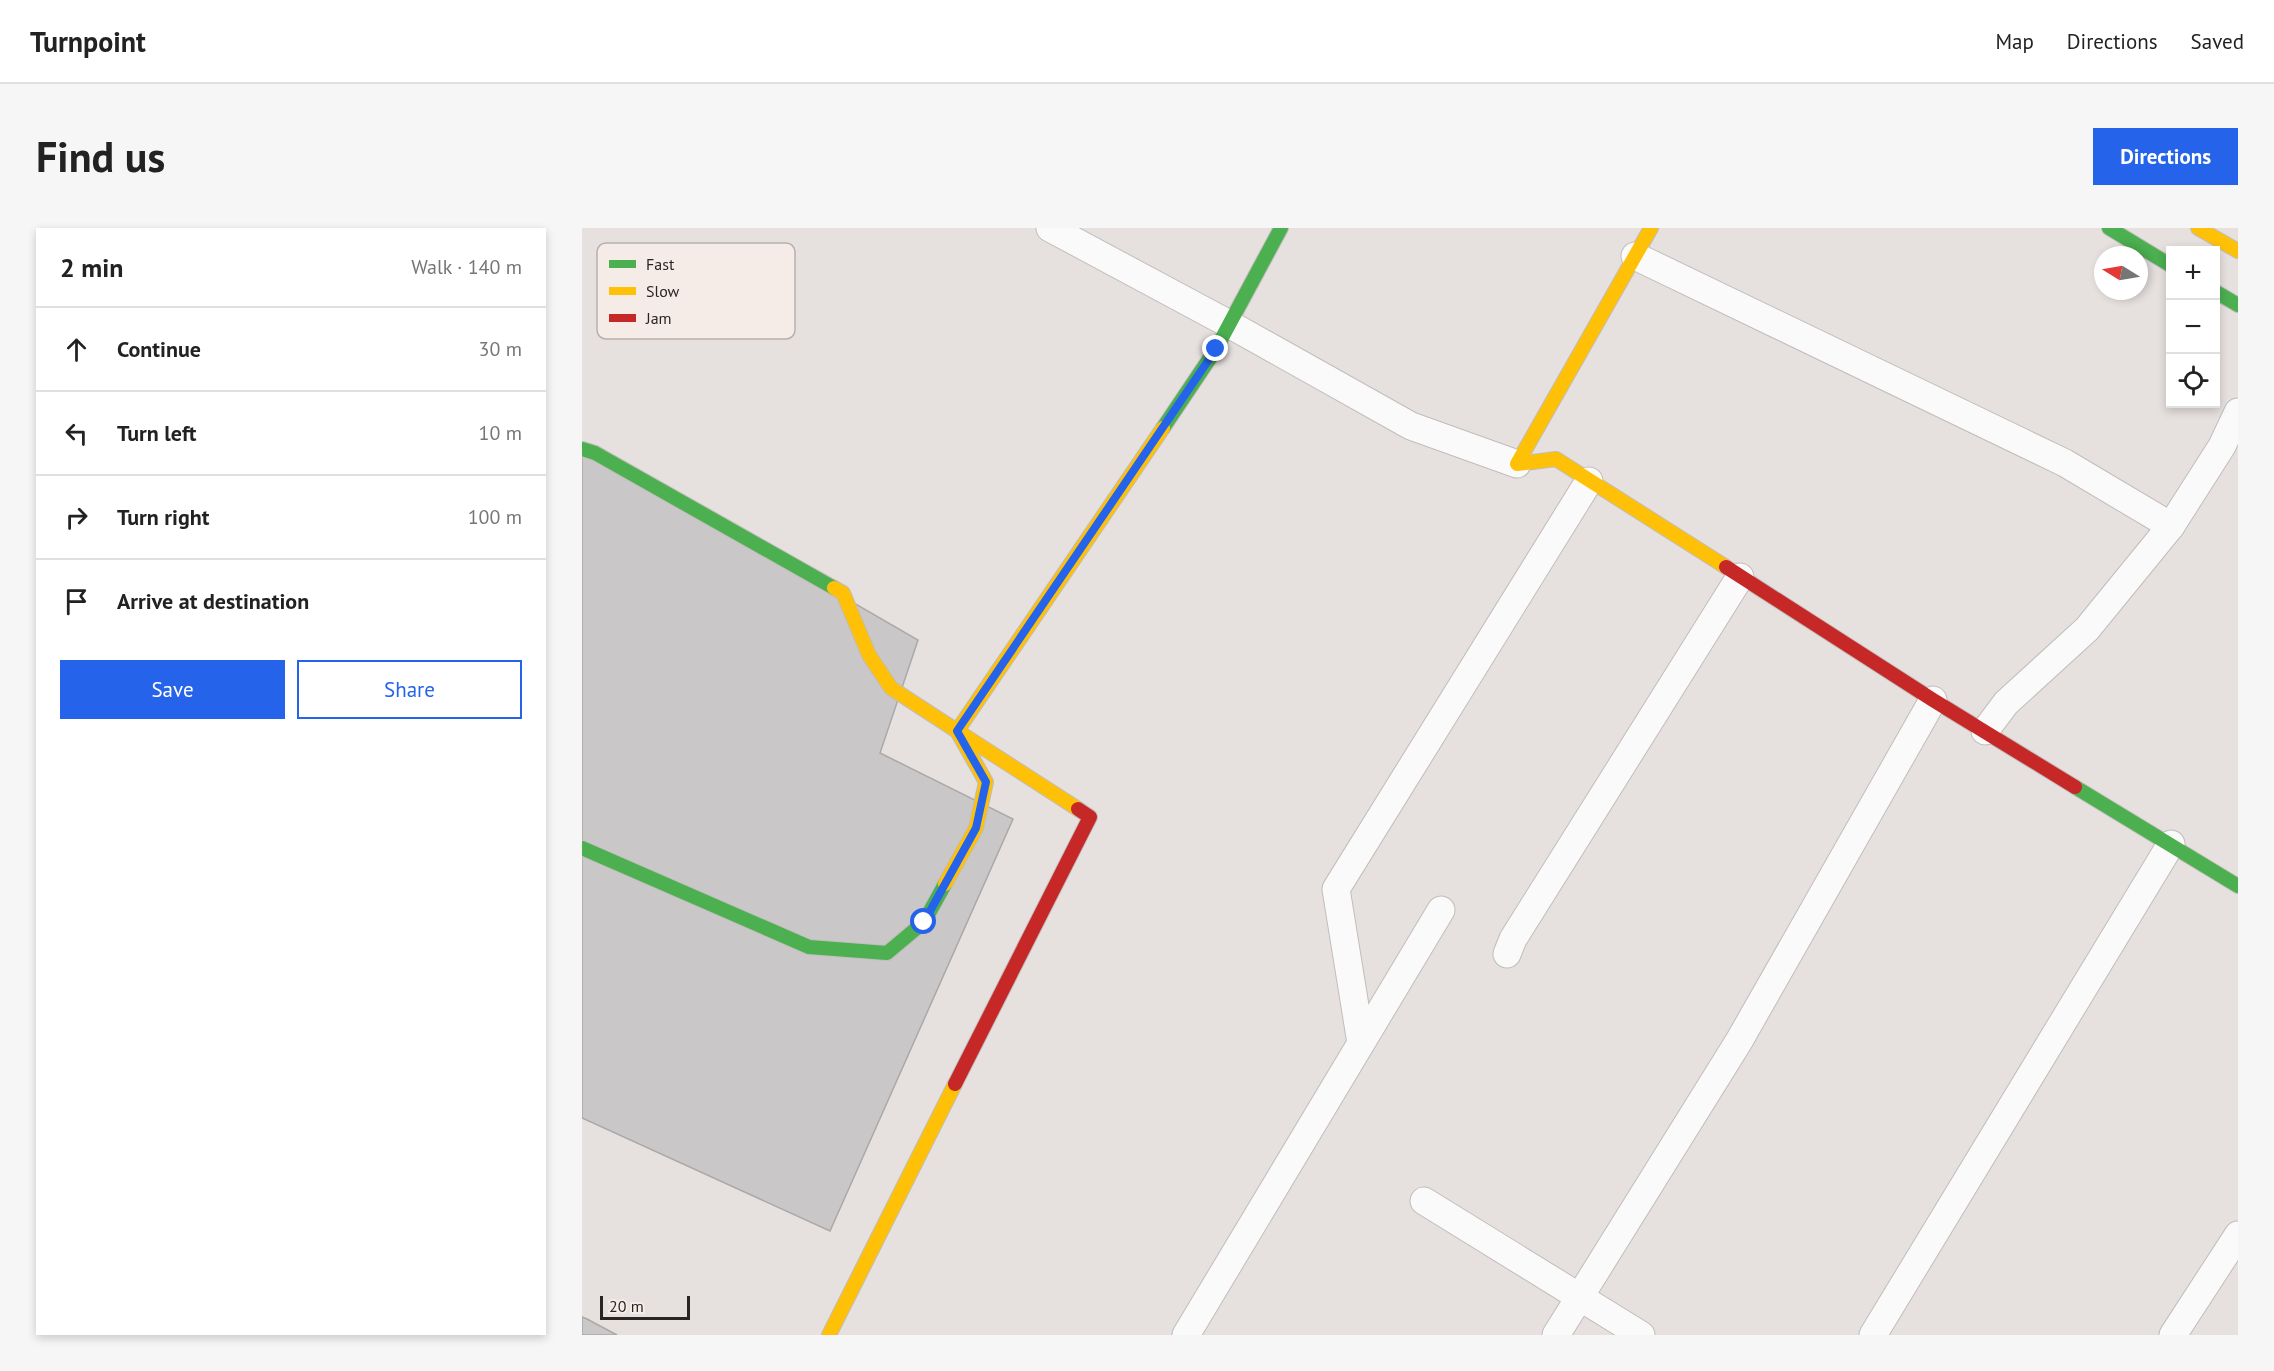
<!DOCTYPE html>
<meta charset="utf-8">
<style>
:root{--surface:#fff;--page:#f6f6f6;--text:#222;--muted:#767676;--line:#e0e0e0;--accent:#2563eb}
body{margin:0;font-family:"PT Sans",sans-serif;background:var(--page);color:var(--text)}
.controls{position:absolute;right:18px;top:18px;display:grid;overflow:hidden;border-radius:0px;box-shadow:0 3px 9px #0003}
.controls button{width:54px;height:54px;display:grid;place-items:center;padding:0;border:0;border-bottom:2px solid var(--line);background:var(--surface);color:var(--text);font:30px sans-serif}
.compass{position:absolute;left:1512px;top:18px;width:54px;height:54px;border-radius:50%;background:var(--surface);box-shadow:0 3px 9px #0003;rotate:281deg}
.scale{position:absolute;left:18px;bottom:15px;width:90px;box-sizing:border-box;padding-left:6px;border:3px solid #292523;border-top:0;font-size:16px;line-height:21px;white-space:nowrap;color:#292523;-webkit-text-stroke:4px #f6ece7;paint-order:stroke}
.stop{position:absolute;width:18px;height:18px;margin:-14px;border:4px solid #2563eb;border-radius:50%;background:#fff}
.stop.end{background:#2563eb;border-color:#fff;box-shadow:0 2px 6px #0008}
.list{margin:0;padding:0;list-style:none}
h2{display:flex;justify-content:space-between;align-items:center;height:78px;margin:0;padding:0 24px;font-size:26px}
h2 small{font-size:20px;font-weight:400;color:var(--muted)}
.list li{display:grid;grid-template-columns:39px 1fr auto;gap:18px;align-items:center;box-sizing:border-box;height:84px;padding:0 24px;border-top:2px solid var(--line)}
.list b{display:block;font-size:22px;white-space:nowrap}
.list em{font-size:20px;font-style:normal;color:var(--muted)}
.actions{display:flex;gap:12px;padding:18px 24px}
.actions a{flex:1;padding:14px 0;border:2px solid var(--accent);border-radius:0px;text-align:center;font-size:21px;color:var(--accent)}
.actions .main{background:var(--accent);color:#fff}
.icon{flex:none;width:33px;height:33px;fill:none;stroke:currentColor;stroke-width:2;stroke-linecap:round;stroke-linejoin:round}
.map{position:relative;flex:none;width:1656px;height:1107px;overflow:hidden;border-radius:0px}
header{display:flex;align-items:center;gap:36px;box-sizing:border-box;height:84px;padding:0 30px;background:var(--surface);border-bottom:2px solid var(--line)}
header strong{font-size:28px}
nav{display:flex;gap:33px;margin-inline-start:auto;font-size:21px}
.intro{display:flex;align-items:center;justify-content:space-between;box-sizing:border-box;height:144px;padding:0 36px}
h1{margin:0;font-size:42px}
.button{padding:15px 27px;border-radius:0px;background:var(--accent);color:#fff;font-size:21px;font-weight:700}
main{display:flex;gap:36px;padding:0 36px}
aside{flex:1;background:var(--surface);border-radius:0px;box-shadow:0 3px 9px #0003}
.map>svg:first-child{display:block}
</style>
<header>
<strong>Turnpoint</strong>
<nav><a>Map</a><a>Directions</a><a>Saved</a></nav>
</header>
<div class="intro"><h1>Find us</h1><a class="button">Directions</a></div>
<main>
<aside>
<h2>2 min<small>Walk · 140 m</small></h2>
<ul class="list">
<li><svg class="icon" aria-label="ahead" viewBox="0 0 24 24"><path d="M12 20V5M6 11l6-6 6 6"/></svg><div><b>Continue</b></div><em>30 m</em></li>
<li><svg class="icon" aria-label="left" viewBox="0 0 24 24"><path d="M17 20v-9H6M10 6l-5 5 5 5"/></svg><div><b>Turn left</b></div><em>10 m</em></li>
<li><svg class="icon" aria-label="right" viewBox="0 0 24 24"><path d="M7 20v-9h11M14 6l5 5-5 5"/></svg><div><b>Turn right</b></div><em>100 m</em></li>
<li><svg class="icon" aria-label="arrive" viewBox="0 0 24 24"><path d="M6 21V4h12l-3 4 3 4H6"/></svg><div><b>Arrive at destination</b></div></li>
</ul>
<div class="actions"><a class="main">Save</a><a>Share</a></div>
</aside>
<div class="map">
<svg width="1656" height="1107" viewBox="0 0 1656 1107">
<rect width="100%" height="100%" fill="#e6e0de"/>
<!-- building -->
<g fill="#cac7c8" stroke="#aba8a8" stroke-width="1.5">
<path d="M0,218L336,412L298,525L431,591L248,1003L0,890Z"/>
<path d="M0,1089L5,1091L35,1107H0Z"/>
</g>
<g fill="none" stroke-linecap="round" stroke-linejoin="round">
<defs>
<g id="street">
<path d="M468,0L647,96L829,198L935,236"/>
<path d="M1053,28L1483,235L1589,298"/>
<path d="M1403,503L1424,475L1505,401L1589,298L1640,218L1656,184"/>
<path d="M925,726L931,711L1158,349"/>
<path d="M779,815L754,661L1007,253"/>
<path d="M842,973L1059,1107"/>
<path d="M604,1107L859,682"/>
<path d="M974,1107L1157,813L1351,472"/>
<path d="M1291,1107L1589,616"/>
<path d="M1591,1107L1656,1007"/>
</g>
<g id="fast">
<path d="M1527,0L1588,37"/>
<path d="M1634,64L1656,77"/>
<path d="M581,200L634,121L699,0"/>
<path d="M0,221L13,225L252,360"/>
<path d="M1493,559L1656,658"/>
<path d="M0,620L227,719L305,725L342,694L363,656"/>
</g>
<g id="slow">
<path d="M1069,0L935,236L974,231L1144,339"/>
<path d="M1616,0L1656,23"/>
<path d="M252,360L261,365L287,427L309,460L375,503L404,554L394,600L363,656"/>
<path d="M496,581L375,503L581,200"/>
<path d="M247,1107L373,856"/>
</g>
<g id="jam">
<path d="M1144,339L1351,472L1493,559"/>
<path d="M373,856L508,589L496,581"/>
</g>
</defs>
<!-- street casing -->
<use href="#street" stroke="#c1bdbb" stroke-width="29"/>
<!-- fast casing -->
<use href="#fast" stroke="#c1bdbb" stroke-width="16"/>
<!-- slow casing -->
<use href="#slow" stroke="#c1bdbb" stroke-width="16"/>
<!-- jam casing -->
<use href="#jam" stroke="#c1bdbb" stroke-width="16"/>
<!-- street -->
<use href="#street" stroke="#fbfafa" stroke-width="27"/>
<!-- fast -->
<use href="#fast" stroke="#4caf50" stroke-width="14"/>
<!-- slow -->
<use href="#slow" stroke="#ffc107" stroke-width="14"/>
<!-- jam -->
<use href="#jam" stroke="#c62828" stroke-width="14"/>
</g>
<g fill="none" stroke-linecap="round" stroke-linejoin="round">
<!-- route -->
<path stroke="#2563eb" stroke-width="8" d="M342,694L394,600L404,554L375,503L634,121"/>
</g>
<!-- legend -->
<rect x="15" y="15" width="198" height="96" rx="9" fill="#f6ece7" stroke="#b8b0ac" stroke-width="1.5"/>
<rect x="27" y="32" width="27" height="8" fill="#4caf50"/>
<rect x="27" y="59" width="27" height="8" fill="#ffc107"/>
<rect x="27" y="86" width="27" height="8" fill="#c62828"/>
<g font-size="16" fill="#292523">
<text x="64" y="42">Fast</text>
<text x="64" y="69">Slow</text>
<text x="64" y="96">Jam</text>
</g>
</svg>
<div class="controls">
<button>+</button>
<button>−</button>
<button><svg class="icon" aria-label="locate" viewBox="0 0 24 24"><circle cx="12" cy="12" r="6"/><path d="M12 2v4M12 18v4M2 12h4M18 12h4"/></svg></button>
</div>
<svg class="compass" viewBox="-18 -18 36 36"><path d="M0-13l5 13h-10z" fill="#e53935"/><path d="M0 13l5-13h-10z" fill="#767676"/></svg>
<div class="scale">20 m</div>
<div class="stop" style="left:342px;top:694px"></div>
<div class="stop end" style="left:634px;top:121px"></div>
</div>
</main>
